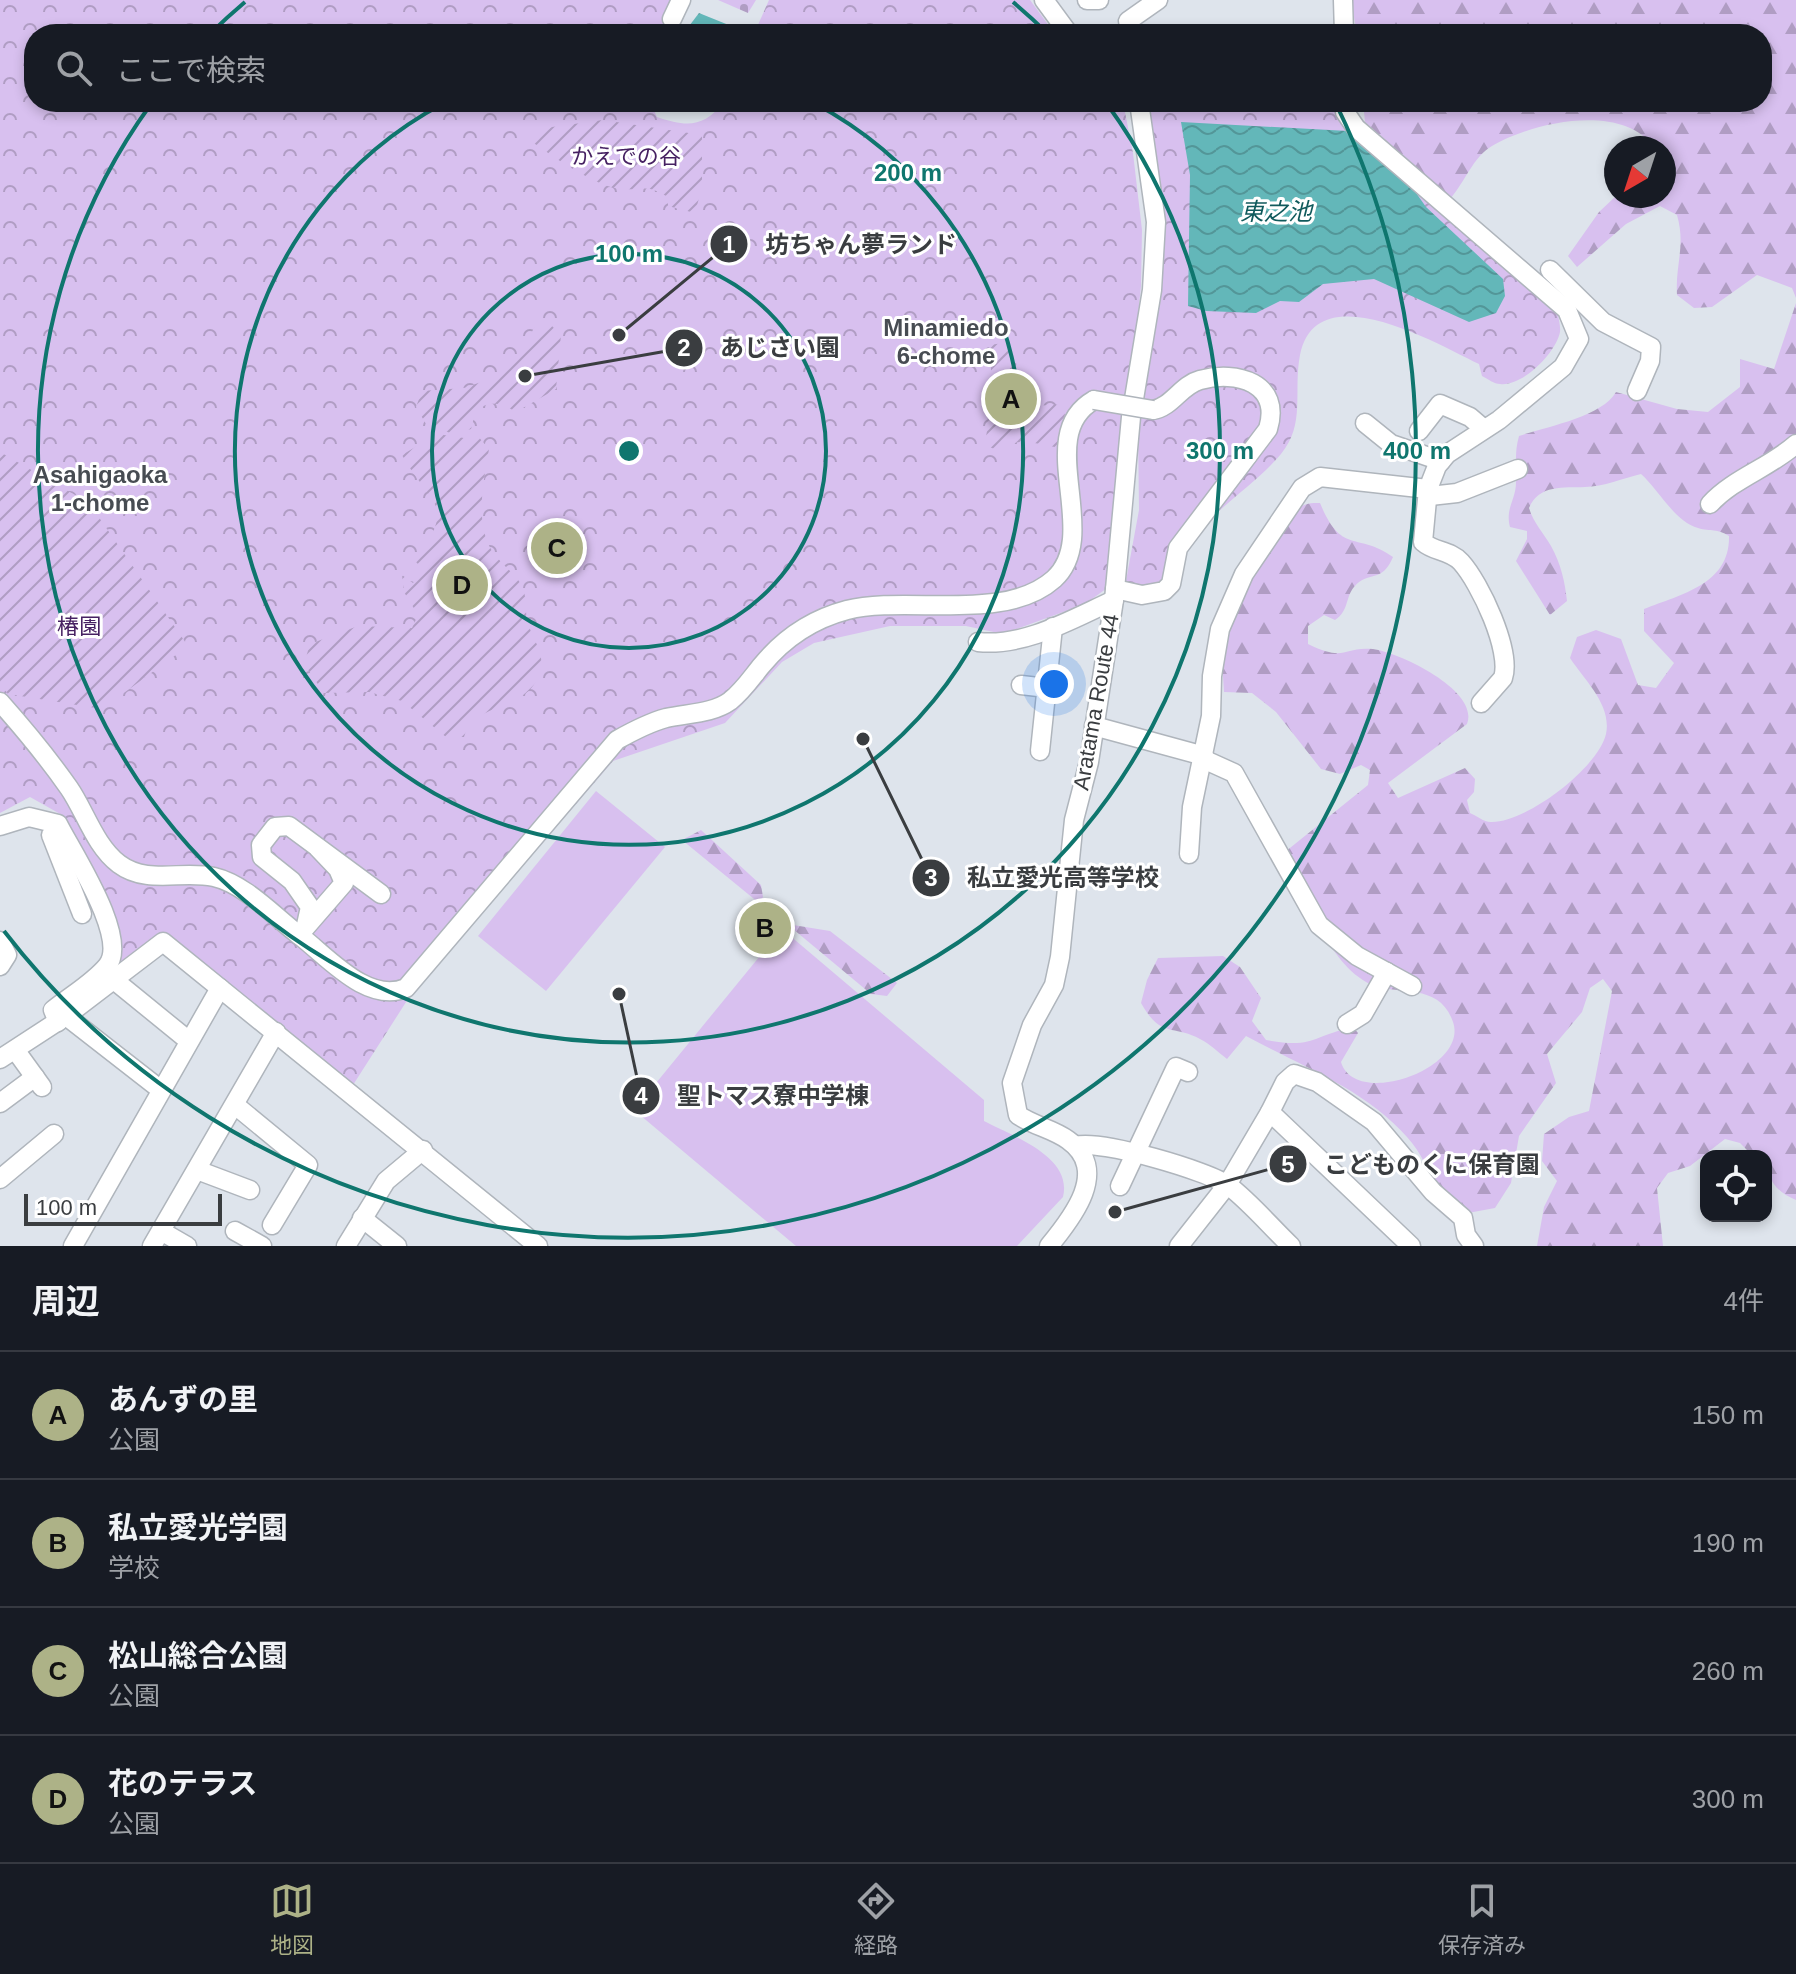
<!DOCTYPE html>
<html lang="ja">
<meta charset="utf-8">
<style>
:root{--surface:#171b24;--page:#242831;--text:#f1f3f6;--muted:#9ea1a6;--line:#363941;--accent:#adb287}
body{margin:0;font-family:Helvetica,"Noto Sans JP",sans-serif;background:var(--page);color:var(--text)}
.controls{position:absolute;right:24px;bottom:24px;display:grid;overflow:hidden;border-radius:16px;box-shadow:0 4px 12px #0003}
.controls button{width:72px;height:72px;display:grid;place-items:center;padding:0;border:0;border-bottom:2px solid var(--line);background:var(--surface);color:var(--text);font:40px sans-serif}
.compass{position:absolute;left:1604px;top:136px;width:72px;height:72px;border-radius:50%;background:var(--surface);box-shadow:0 4px 12px #0003;rotate:219deg}
.scale{position:absolute;left:24px;bottom:20px;width:198px;box-sizing:border-box;padding-left:8px;border:4px solid #3a3d40;border-top:0;font-size:22px;line-height:28px;white-space:nowrap;color:#3a3d40;-webkit-text-stroke:6px #fff;paint-order:stroke}
.you{position:absolute;left:1054px;top:684px;width:28px;height:28px;margin:-20px;border:6px solid #fff;border-radius:50%;background:#1a73e8;box-shadow:0 0 0 12px #1a73e833}
.badge{display:grid;place-items:center;width:52px;height:52px;border-radius:50%;background:var(--accent);color:#111;font-size:26px;font-weight:700}
.pin{position:absolute;translate:-50% -50%;border:4px solid #fff;box-shadow:0 2px 8px #0006}
.list{margin:0;padding:0;list-style:none}
h2{display:flex;justify-content:space-between;align-items:center;height:104px;margin:0;padding:0 32px;font-size:34px}
h2 small{font-size:26px;font-weight:400;color:var(--muted)}
.list li{display:grid;grid-template-columns:52px 1fr auto;gap:24px;align-items:center;box-sizing:border-box;height:128px;padding:0 32px;border-top:2px solid var(--line)}
.list b{display:block;font-size:30px;white-space:nowrap}
.list p{margin:0;font-size:26px;white-space:nowrap;color:var(--muted)}
.list em{font-size:26px;font-style:normal;color:var(--muted)}
.icon{flex:none;width:44px;height:44px;fill:none;stroke:currentColor;stroke-width:2;stroke-linecap:round;stroke-linejoin:round}
.map{position:relative;flex:none;width:1796px;height:1246px;overflow:hidden}
.search{position:absolute;background:var(--surface);box-shadow:0 4px 12px #0003;left:24px;right:24px;top:24px;height:88px;display:flex;align-items:center;gap:20px;box-sizing:border-box;padding:0 28px;border-radius:32px;color:var(--muted);font-size:30px}
.sheet{height:616px;background:var(--surface)}
nav{display:flex;justify-content:space-around;align-items:center;box-sizing:border-box;height:112px;border-top:2px solid var(--line);background:var(--surface);font-size:22px;color:var(--muted)}
nav a{display:grid;justify-items:center;gap:4px}
nav .on{color:var(--accent)}
.map>svg:first-child{display:block}
</style>
<div class="map">
<svg width="1796" height="1246" viewBox="0 0 1796 1246">
<defs>
<pattern id="forest-firs" width="22" height="20" patternUnits="userSpaceOnUse" patternTransform="scale(2)"><rect width="22" height="20" fill="#d8c0ef"/><path d="M5 1l3.5 6h-7zM16 11l3.5 6h-7z" fill="#b09dc3"/></pattern>
<pattern id="cemetery-stones" width="16" height="16" patternUnits="userSpaceOnUse" patternTransform="scale(2)"><rect width="16" height="16" fill="#d8c0ef"/><path d="M2 7V4a2 2 0 0 1 4 0v3zM10 15v-3a2 2 0 0 1 4 0v3z" fill="#b09dc3"/></pattern>
<pattern id="park-crowns" width="20" height="18" patternUnits="userSpaceOnUse" patternTransform="scale(2)"><rect width="20" height="18" fill="#d8c0ef"/><path d="M2 6a3 3 0 1 1 6 0M12 15a3 3 0 1 1 6 0" fill="none" stroke="#b09dc3"/></pattern>
<pattern id="garden-furrows" width="10" height="10" patternUnits="userSpaceOnUse" patternTransform="scale(2)"><rect width="10" height="10" fill="#d8c0ef"/><path d="M-1 1l2-2M0 10L10 0M9 11l2-2" fill="none" stroke="#b09dc3"/></pattern>
<pattern id="water-waves" width="16" height="10" patternUnits="userSpaceOnUse" patternTransform="scale(2)"><rect width="16" height="10" fill="#63b7b9"/><path d="M0 5q4-4 8 0t8 0" fill="none" stroke="#539698"/></pattern>
</defs>
<rect width="100%" height="100%" fill="#dee4ec"/>
<!-- forest -->
<g fill="url(#forest-firs)">
<path d="M1351,0H1796V298L1792,288L1757,275L1712,307L1694,308L1677,295C1675,265 1686,246 1677,215L1660,206L1626,224L1577,267L1568,256L1599,212L1616,196H1664V148H1654C1624,102 1532,122 1492,146C1473,157 1465,182 1450,199L1365,122L1363,102H1762V34H1357Z"/>
<path d="M1796,303V1200C1775,1192 1766,1177 1766,1156H1753L1740,1143L1725,1139L1690,1166L1668,1173L1657,1188L1663,1246H1537L1544,1207L1557,1181L1542,1161L1544,1134L1569,1117L1589,1111L1612,991L1603,979L1590,988L1582,1012L1547,1054L1556,1083L1519,1136L1511,1183L1495,1208L1468,1213C1459,1206 1445,1199 1439,1190C1428,1172 1422,1153 1407,1137C1365,1089 1301,1066 1246,1036L1227,1059C1218,1052 1210,1044 1200,1039C1173,1024 1161,1039 1141,1003L1147,980L1158,958L1223,956L1240,967L1261,998L1252,1021L1266,1040C1314,1049 1312,1036 1353,1027L1358,1033L1341,1062C1355,1109 1469,1069 1453,1022C1440,983 1400,995 1375,986C1329,969 1305,894 1285,852L1368,785L1370,770L1361,765L1340,774L1321,769L1276,712L1252,693L1224,692C1223,672 1220,651 1226,631C1234,605 1277,525 1298,509C1305,503 1311,503 1320,503C1342,556 1356,531 1393,557C1382,584 1368,570 1354,587C1345,598 1349,611 1335,620L1324,615L1308,626V644C1347,663 1342,646 1373,649C1401,653 1480,691 1467,724L1388,783L1398,798L1465,768L1475,779L1474,792L1467,800L1470,813C1477,816 1485,823 1492,822C1527,822 1598,768 1606,734C1612,705 1585,681 1570,658L1577,637L1596,630L1621,639L1638,685L1656,688L1674,663L1644,631V609C1682,594 1730,584 1729,536C1717,528 1711,532 1698,528C1675,522 1658,489 1641,474C1624,478 1603,487 1585,487C1564,488 1539,484 1529,508C1534,524 1543,532 1551,546C1561,564 1565,582 1567,601L1550,615L1516,561L1527,539V531L1510,527C1505,508 1516,500 1516,482C1517,465 1514,453 1519,436C1545,427 1602,417 1616,392L1677,409L1708,412L1740,387V359L1774,369Z"/>
<path d="M701,830L761,885L763,897L759,903L682,840Z"/>
<path d="M787,924L830,931L897,983L887,996L871,994Z"/>
</g>
<!-- cemetery -->
<path fill="url(#cemetery-stones)" d="M718,0H756L748,13Z"/>
<!-- park -->
<g fill="url(#park-crowns)">
<path d="M0,0H674L663,34H34V102H650L657,117C687,127 703,128 724,102H1123L1133,153L1142,230L1141,286L1110,586L1085,604L1003,634L966,626H890L814,643L782,662L725,723L613,761L408,999L353,1085L167,933L113,971L121,945L109,906L62,815L30,797L0,813Z"/>
<path d="M769,0H1030L1055,34H754Z"/>
<path d="M1147,102H1339L1554,300C1556,309 1561,323 1560,332C1556,353 1522,387 1500,384C1494,384 1488,379 1482,376L1479,364C1438,344 1316,273 1300,355C1293,391 1306,424 1281,454C1252,489 1204,514 1183,555C1179,563 1179,576 1177,585L1123,597L1139,510L1138,430L1164,243Z"/>
</g>
<!-- garden -->
<g fill="url(#garden-furrows)">
<path d="M603,120L702,135V187L695,213L668,206V197C645,183 644,191 621,189C596,187 549,154 528,139L552,127Z"/>
<path d="M549,323L561,335L556,389L516,412C501,403 492,400 476,410L471,429L453,434L426,424L416,407L422,391L464,388L484,381L518,358L534,328Z"/>
<path d="M1004,343L1015,354L1019,387L1035,406L1066,404L1061,448C1048,446 1034,442 1021,442C1007,442 999,457 985,443L993,394L989,345Z"/>
<path d="M437,434L464,438L476,434L489,449C484,481 474,521 492,551C500,563 513,572 521,584C527,593 525,609 527,620C530,634 544,652 541,666C534,713 475,699 464,737H446L402,701L369,692L324,693L304,664L310,644L358,626L412,628L418,615L404,592L402,575L413,583L423,569L416,562C456,501 433,509 402,455Z"/>
<path d="M0,452L89,503L188,646L102,709L8,694L0,684Z"/>
</g>
<!-- pitch -->
<g fill="#d8c0ef">
<path d="M596,791L665,847L546,991L478,936Z"/>
<path d="M782,929L984,1100V1121C1012,1136 1073,1156 1063,1197L1017,1246H796L634,1110Z"/>
</g>
<!-- water -->
<g fill="url(#water-waves)">
<path d="M699,13L751,34H683Z"/>
<path d="M1181,122L1348,131L1414,190L1426,207L1503,279L1505,296L1496,313L1469,322L1374,279L1323,284L1299,302L1280,301L1256,313L1206,311L1188,306L1190,175Z"/>
</g>
<g fill="none" stroke-linecap="round" stroke-linejoin="round">
<defs>
<g id="minor">
<path d="M1044,0L1069,34"/>
<path d="M1087,0H1099"/>
<path d="M1343,0L1344,34"/>
<path d="M672,19L681,0"/>
<path d="M1128,21L1158,0"/>
<path d="M1550,270L1603,322L1651,347L1650,361L1637,391"/>
<path d="M1365,423L1391,444L1441,461"/>
<path d="M1419,431L1440,404L1470,417L1484,429"/>
<path d="M1428,489L1423,542C1434,552 1450,550 1461,562C1480,583 1512,651 1503,678L1481,703"/>
<path d="M1430,496L1457,493L1518,469"/>
<path d="M1710,504C1734,478 1769,468 1796,444"/>
<path d="M1115,589L1142,595L1164,591L1171,584L1178,548L1268,429C1282,383 1237,370 1200,380C1181,385 1172,407 1153,410"/>
<path d="M978,642C1025,647 1072,619 1114,600"/>
<path d="M1021,685L1047,688"/>
<path d="M0,702C24,729 48,758 69,788C85,811 95,846 119,864C147,885 182,870 214,877C245,884 274,916 299,935L344,883L338,869L318,848"/>
<path d="M1094,726L1204,756"/>
<path d="M1040,751L1053,627"/>
<path d="M1203,759L1234,773L1319,925L1357,956L1412,986"/>
<path d="M0,826L29,817L58,824C72,852 130,939 107,966C93,983 70,996 53,1010L58,1022"/>
<path d="M51,835L82,914"/>
<path d="M1189,854L1192,807L1211,716L1212,676L1220,629L1244,574L1302,488L1320,477L1428,489L1437,466L1447,454L1499,420L1563,367L1579,339L1567,310L1356,128L1345,112L1347,102"/>
<path d="M306,925L310,907L292,881L262,857L261,845L275,827L289,826L381,894"/>
<path d="M299,935C328,957 367,1004 406,988L617,740C633,731 648,723 666,718C687,713 712,714 730,701C743,691 752,677 762,665C785,637 813,619 847,610C907,595 1005,623 1054,579C1103,534 1032,435 1094,400"/>
<path d="M0,941L7,955L0,966"/>
<path d="M114,980L189,1041"/>
<path d="M66,1016L161,1090"/>
<path d="M1347,1024L1363,1014L1387,972"/>
<path d="M16,1051L42,1087"/>
<path d="M0,1059L66,1016L163,942L538,1246"/>
<path d="M0,1103L35,1077"/>
<path d="M235,1105L308,1165L272,1225"/>
<path d="M1270,1112L1285,1082L1294,1074L1317,1082L1374,1122L1433,1192L1463,1218L1466,1235L1474,1246"/>
<path d="M1076,1146C1099,1139 1209,1171 1229,1186C1251,1203 1271,1227 1291,1246"/>
<path d="M197,1170L250,1190"/>
<path d="M0,1179L54,1134"/>
<path d="M1120,1186L1176,1067L1188,1072"/>
<path d="M362,1218L397,1246"/>
<path d="M161,1231L187,1246"/>
<path d="M235,1231L262,1246"/>
<path d="M73,1246L220,988"/>
<path d="M152,1246L276,1032"/>
<path d="M346,1246L386,1181L423,1150"/>
<path d="M1049,1246C1073,1217 1110,1170 1068,1140C1053,1129 1034,1126 1018,1115L1012,1083L1032,1025L1054,985L1060,957L1074,820L1089,762L1114,600L1131,417L1152,290L1156,222L1139,102"/>
<path d="M1179,1246L1227,1185L1270,1112L1411,1246"/>
</g>
</defs>
<!-- minor casing -->
<use href="#minor" stroke="#afb5bc" stroke-width="21"/>
<!-- minor -->
<use href="#minor" stroke="#fff" stroke-width="18"/>
<defs>
<path id="minor-bridge" d="M1094,400L1153,410"/>
</defs>
<!-- minor-bridge casing -->
<use href="#minor-bridge" stroke="#afb5bc" stroke-width="21" stroke-linecap="butt"/>
<!-- minor-bridge -->
<use href="#minor-bridge" stroke="#fff" stroke-width="18"/>
</g>
<!-- distance rings -->
<g fill="none" stroke="#0f766e" stroke-width="4">
<circle cx="629" cy="451" r="197"/>
<path d="M814 103A394 394 0 1 1 444 103"/>
<path d="M211 33A591 591 0 0 1 245 2M1013 2A591 591 0 0 1 1047 33M1107 104A591 591 0 1 1 151 104"/>
<path d="M1337 106A788 788 0 0 1 4 931"/>
</g>
<g text-anchor="middle" dominant-baseline="central" stroke-width="6" stroke-linejoin="round" paint-order="stroke">
<!-- park labels -->
<g font-size="22" fill="#462162" stroke="#fff">
<text x="626" y="156">かえでの谷</text>
<text x="79" y="626">椿園</text>
</g>
<!-- street labels -->
<g font-size="22" fill="#3a3d40" stroke="#fff">
<text transform="translate(1096 702) rotate(-80)">Aratama Route 44</text>
</g>
<!-- water labels -->
<g font-size="24" font-style="italic" fill="#105a5c" stroke="#fff">
<text x="1276" y="211">東之池</text>
</g>
<!-- neighbourhood labels -->
<g font-size="24" font-weight="bold" fill="#474c52" stroke="#fff">
<text x="946" y="327">Minamiedo<tspan x="946" dy="28">6-chome</tspan></text>
<text x="100" y="474">Asahigaoka<tspan x="100" dy="28">1-chome</tspan></text>
</g>
</g>
<circle cx="629" cy="451" r="12" fill="#0f766e" stroke="#fff" stroke-width="4"/>
<g font-size="24" text-anchor="middle" font-weight="bold" fill="#0f766e" stroke="#fff" stroke-width="6" stroke-linejoin="round" paint-order="stroke">
<text x="908" y="181">200 m</text>
<text x="629" y="262">100 m</text>
<text x="1220" y="459">300 m</text>
<text x="1417" y="459">400 m</text>
</g>
<!-- callouts -->
<path fill="none" stroke="#3a3d40" stroke-width="3" d="M619 335L729 244M525 376L684 348M863 739L931 878M619 994L641 1096M1115 1212L1288 1164"/>
<g fill="#3a3d40" stroke="#fff" stroke-width="3">
<circle cx="619" cy="335" r="8"/>
<circle cx="525" cy="376" r="8"/>
<circle cx="863" cy="739" r="8"/>
<circle cx="619" cy="994" r="8"/>
<circle cx="1115" cy="1212" r="8"/>
<circle cx="729" cy="244" r="20"/>
<circle cx="684" cy="348" r="20"/>
<circle cx="931" cy="878" r="20"/>
<circle cx="641" cy="1096" r="20"/>
<circle cx="1288" cy="1164" r="20"/>
</g>
<g font-size="24" text-anchor="middle" font-weight="bold" fill="#fff">
<text x="729" y="253">1</text>
<text x="684" y="356">2</text>
<text x="931" y="886">3</text>
<text x="641" y="1104">4</text>
<text x="1288" y="1173">5</text>
</g>
<g font-size="24" text-anchor="middle" font-weight="bold" fill="#3a3d40" stroke="#fff" stroke-width="6" stroke-linejoin="round" paint-order="stroke">
<text x="861" y="253">坊ちゃん夢ランド</text>
<text x="780" y="356">あじさい園</text>
<text x="1063" y="886">私立愛光高等学校</text>
<text x="773" y="1104">聖トマス寮中学棟</text>
<text x="1432" y="1173">こどものくに保育園</text>
</g>
</svg>
<div class="controls">
<button><svg class="icon" aria-label="locate" viewBox="0 0 24 24"><circle cx="12" cy="12" r="6"/><path d="M12 2v4M12 18v4M2 12h4M18 12h4"/></svg></button>
</div>
<svg class="compass" viewBox="-18 -18 36 36"><path d="M0-13l5 13h-10z" fill="#e53935"/><path d="M0 13l5-13h-10z" fill="#9ea1a6"/></svg>
<div class="scale">100 m</div>
<div class="you"></div>
<div class="pin badge" style="left:1011px;top:399px">A</div>
<div class="pin badge" style="left:765px;top:928px">B</div>
<div class="pin badge" style="left:557px;top:548px">C</div>
<div class="pin badge" style="left:462px;top:585px">D</div>
<div class="search"><svg class="icon" aria-label="search" viewBox="0 0 24 24"><circle cx="10" cy="10" r="6"/><path d="M15 15l6 6"/></svg>ここで検索</div>
</div>
<section class="sheet">
<h2>周辺<small>4件</small></h2>
<ul class="list">
<li><span class="badge">A</span><div><b>あんずの里</b><p>公園</p></div><em>150 m</em></li>
<li><span class="badge">B</span><div><b>私立愛光学園</b><p>学校</p></div><em>190 m</em></li>
<li><span class="badge">C</span><div><b>松山総合公園</b><p>公園</p></div><em>260 m</em></li>
<li><span class="badge">D</span><div><b>花のテラス</b><p>公園</p></div><em>300 m</em></li>
</ul>
</section>
<nav>
<a class="on"><svg class="icon" aria-label="map" viewBox="0 0 24 24"><path d="M3 6l6-2 6 2 6-2v14l-6 2-6-2-6 2zM9 4v14M15 6v14"/></svg>地図</a>
<a><svg class="icon" aria-label="directions" viewBox="0 0 24 24"><path d="M12 3l9 9-9 9-9-9zM9 14v-3h6M13 9l2 2-2 2"/></svg>経路</a>
<a><svg class="icon" aria-label="saved" viewBox="0 0 24 24"><path d="M7 4h10v16l-5-4-5 4z"/></svg>保存済み</a>
</nav>
